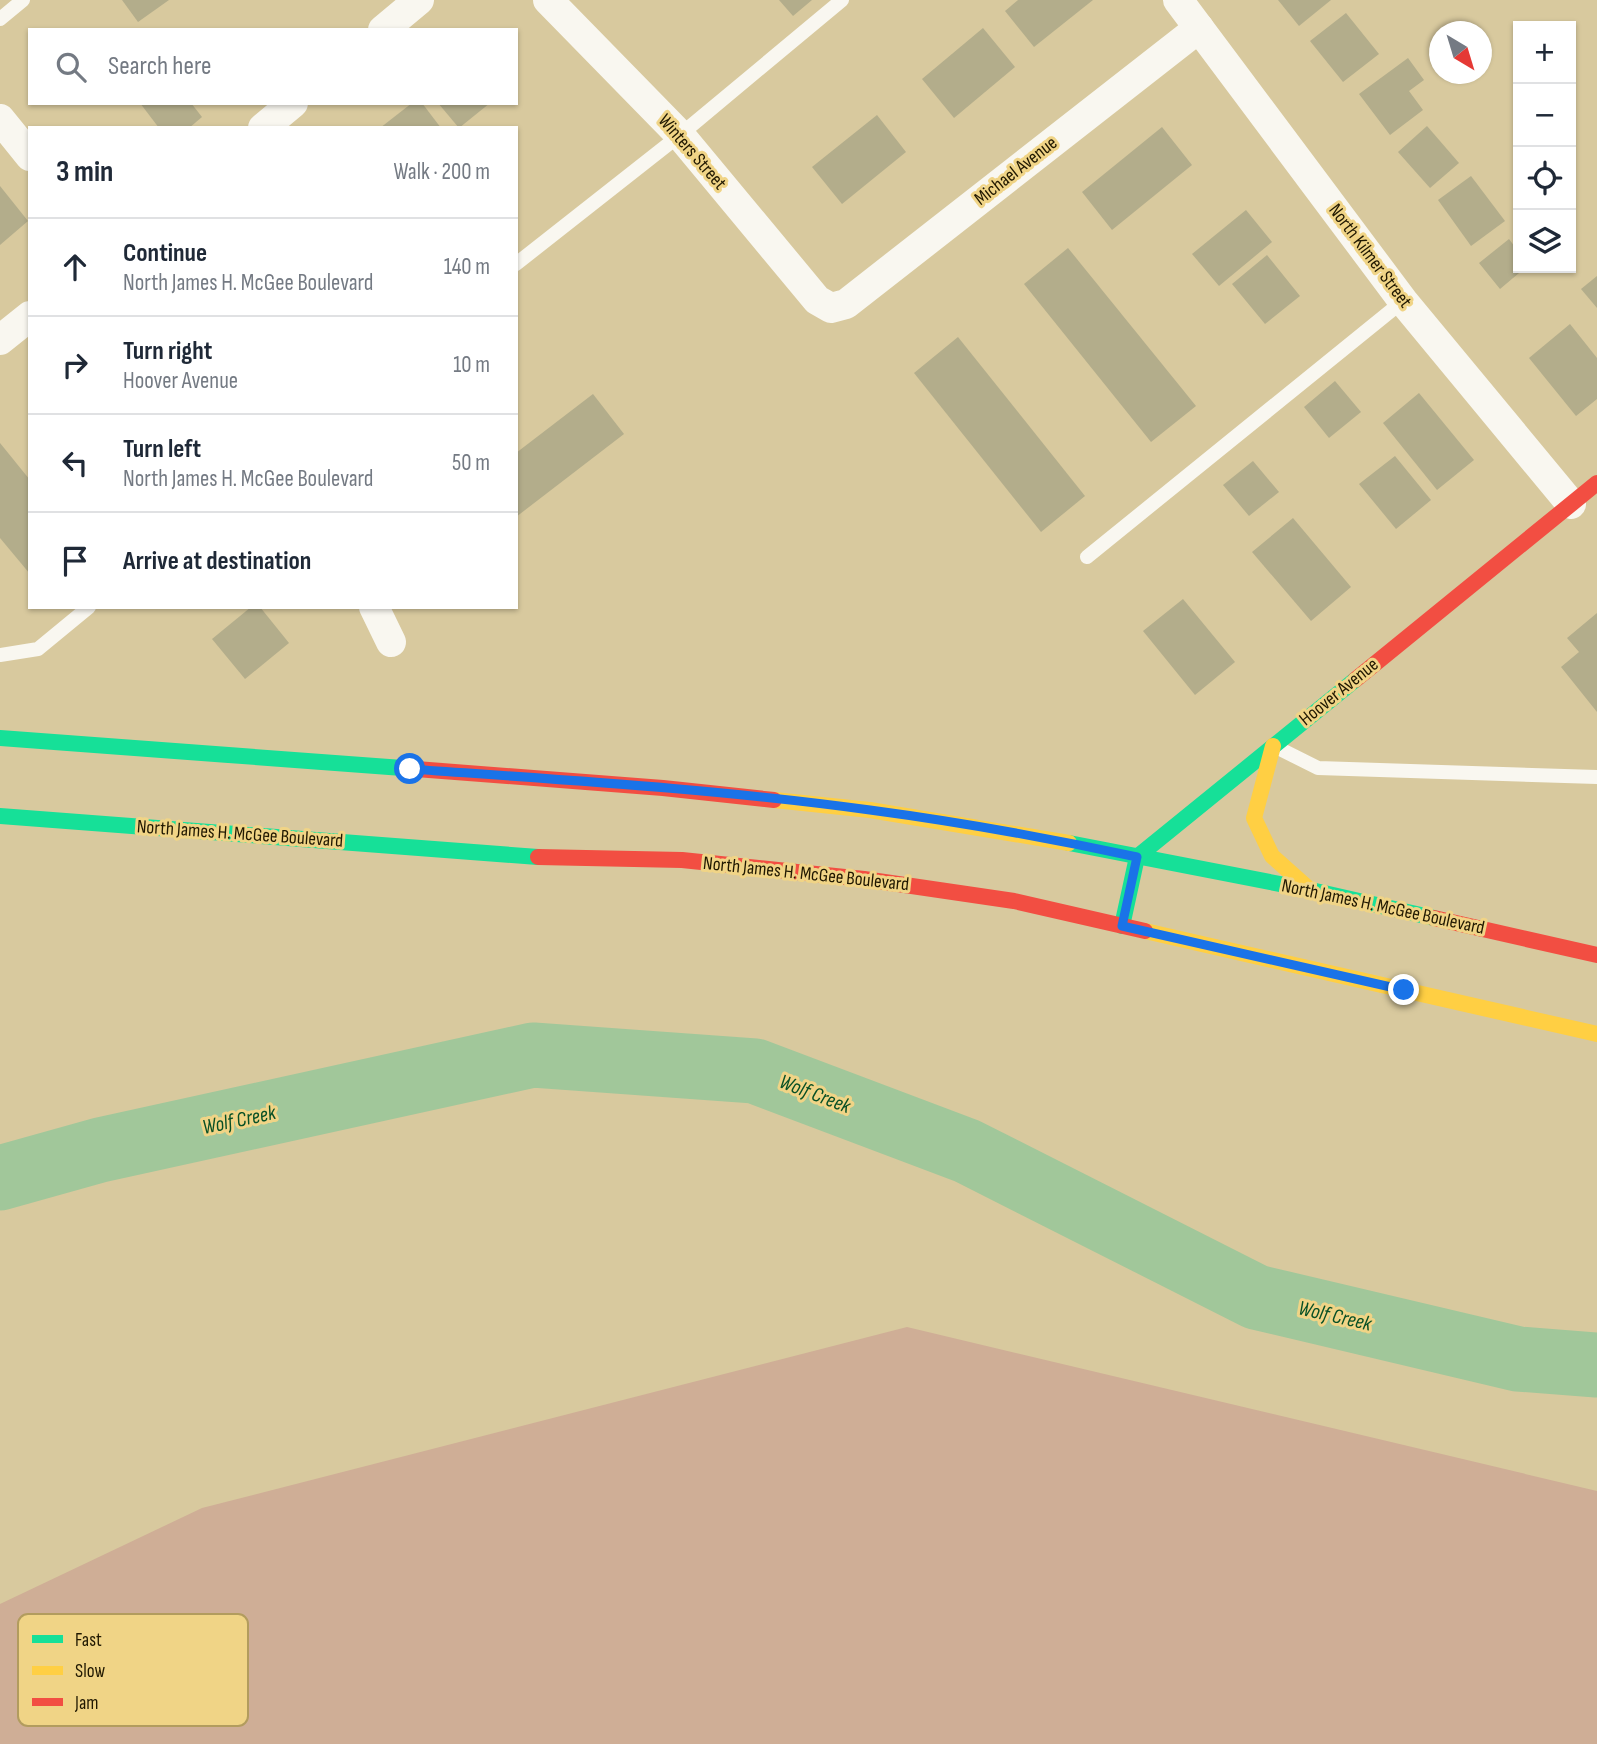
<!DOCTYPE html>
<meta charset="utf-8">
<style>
:root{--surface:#fff;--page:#f6f6f7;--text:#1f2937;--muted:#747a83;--line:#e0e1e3}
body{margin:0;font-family:"Sofia Sans Condensed",sans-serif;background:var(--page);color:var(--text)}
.controls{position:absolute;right:21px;top:21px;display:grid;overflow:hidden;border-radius:0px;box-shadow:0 2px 5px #0004}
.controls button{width:63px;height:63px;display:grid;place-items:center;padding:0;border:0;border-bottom:2px solid var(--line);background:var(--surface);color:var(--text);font:35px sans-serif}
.compass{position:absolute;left:1429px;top:21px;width:63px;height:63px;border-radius:50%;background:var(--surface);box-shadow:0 2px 5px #0004;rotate:142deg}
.stop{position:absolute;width:21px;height:21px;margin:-16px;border:5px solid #1a73e8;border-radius:50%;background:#fff}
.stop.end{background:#1a73e8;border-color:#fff;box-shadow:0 2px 7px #0008}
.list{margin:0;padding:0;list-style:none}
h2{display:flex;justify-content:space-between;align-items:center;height:91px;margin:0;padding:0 28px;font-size:30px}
h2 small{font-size:23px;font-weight:400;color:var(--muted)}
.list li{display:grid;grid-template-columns:46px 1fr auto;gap:21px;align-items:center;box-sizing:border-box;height:98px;padding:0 28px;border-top:2px solid var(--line)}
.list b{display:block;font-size:26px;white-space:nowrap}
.list p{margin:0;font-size:23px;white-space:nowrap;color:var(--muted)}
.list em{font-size:23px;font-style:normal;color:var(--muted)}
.icon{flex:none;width:38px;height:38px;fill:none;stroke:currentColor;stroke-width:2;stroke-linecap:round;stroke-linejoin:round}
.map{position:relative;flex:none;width:1597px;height:1744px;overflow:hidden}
.search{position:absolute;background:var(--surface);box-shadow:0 2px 5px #0004;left:28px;top:28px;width:490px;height:77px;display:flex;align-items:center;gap:18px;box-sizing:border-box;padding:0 24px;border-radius:0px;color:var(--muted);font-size:26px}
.panel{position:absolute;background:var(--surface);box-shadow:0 2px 5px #0004;left:28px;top:126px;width:490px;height:483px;border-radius:0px}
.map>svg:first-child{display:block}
</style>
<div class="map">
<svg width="1597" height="1744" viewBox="0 0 1597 1744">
<rect width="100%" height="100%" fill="#d8c99e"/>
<!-- green -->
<path fill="#cfae96" d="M907,1327L1597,1491V1744H0V1604L202,1508Z"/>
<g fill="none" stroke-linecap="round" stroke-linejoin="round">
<!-- river -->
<path stroke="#a1c79a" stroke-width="65" d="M0,1178L100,1150L533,1055L755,1071L967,1151L1256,1297L1518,1359L1597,1365"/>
</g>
<!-- building -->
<g fill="#b3ad8b">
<path d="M122,0H169L138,22Z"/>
<path d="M779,0H812L793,16Z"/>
<path d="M1018,0H1093L1034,47L1005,11Z"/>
<path d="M1278,0H1331L1299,26Z"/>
<path d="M1346,13L1379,54L1343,82L1310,41Z"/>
<path d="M983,28L1015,67L954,118L922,79Z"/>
<path d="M1408,58L1424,80L1409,91L1423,110L1390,135L1359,94Z"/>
<path d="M140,103H191L202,117L189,128H159Z"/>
<path d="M412,103H422L441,128H380Z"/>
<path d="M438,103H490L459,128Z"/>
<path d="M877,115L906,152L842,204L812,167Z"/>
<path d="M1427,126L1459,163L1430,188L1398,152Z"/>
<path d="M1162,127L1192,165L1112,230L1082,192Z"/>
<path d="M1471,176L1505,221L1471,246L1438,200Z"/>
<path d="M0,186L28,221L0,245Z"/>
<path d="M1246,210L1272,242L1219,286L1192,254Z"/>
<path d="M1509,239L1518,251V268H1525L1500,289L1479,263Z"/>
<path d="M1068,248L1196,406L1151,442L1024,284Z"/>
<path d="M1267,255L1300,296L1265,324L1232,284Z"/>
<path d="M1597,276V308L1581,289Z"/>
<path d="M1570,324L1597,358V399L1576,416L1529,358Z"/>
<path d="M958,337L1085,496L1041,532L914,373Z"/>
<path d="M1335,381L1361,412L1329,438L1304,407Z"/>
<path d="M1419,393L1474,460L1437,490L1383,423Z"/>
<path d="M593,394L624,434L516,517V453Z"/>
<path d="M0,443L30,480V574L0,538Z"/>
<path d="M1395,456L1431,500L1396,529L1359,484Z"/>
<path d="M1253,461L1279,492L1249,516L1223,485Z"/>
<path d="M1293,518L1351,587L1311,621L1252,552Z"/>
<path d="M1183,599L1235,662L1195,695L1143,631Z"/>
<path d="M251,607H260L289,643L245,679L212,639Z"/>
<path d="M1597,613V712L1561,667L1579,652L1567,638Z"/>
</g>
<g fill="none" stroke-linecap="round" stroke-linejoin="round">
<!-- lane -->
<g stroke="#f9f7f0" stroke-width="14">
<path d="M0,19L23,0"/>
<path d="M516,264L680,135L842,0"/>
<path d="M1087,557L1403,301"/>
<path d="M0,655L38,649L89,607"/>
<path d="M1278,748L1318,768L1597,777"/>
</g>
<!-- street -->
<g stroke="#f9f7f0" stroke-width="30">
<path d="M548,0L680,135L817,300L831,308L846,304L1199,28"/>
<path d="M1178,0L1403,301L1571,504"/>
<path d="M383,30L419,0"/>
<path d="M0,119L30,156"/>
<path d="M263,128L293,103"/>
<path d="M0,340L30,316"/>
<path d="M374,607L391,642"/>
</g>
<!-- fast -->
<g stroke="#16e098" stroke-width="16">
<path d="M0,738L416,769"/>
<path d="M0,816L538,857"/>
<path d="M1069,843L1311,890L1434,918"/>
<path d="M1122,926L1137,857L1355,680"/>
</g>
<!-- slow -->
<g stroke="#ffcf43" stroke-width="16">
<path d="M1273,746L1254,818L1272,856L1309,889"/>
<path d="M774,800L870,810L1069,843"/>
<path d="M1145,931L1597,1034"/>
</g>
<!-- jam -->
<g stroke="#f24e42" stroke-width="16">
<path d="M1355,680L1597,483"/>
<path d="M416,769L663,788L774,800"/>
<path d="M538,857L682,860L864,879L1014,901L1145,931"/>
<path d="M1434,918L1597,955"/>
</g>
</g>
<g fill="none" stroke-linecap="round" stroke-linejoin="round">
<!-- route -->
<path stroke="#1a73e8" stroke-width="9" d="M410,769C564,780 718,789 870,810C960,822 1049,838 1137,857L1122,926L1404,990"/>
</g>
<g text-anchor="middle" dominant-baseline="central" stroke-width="6" stroke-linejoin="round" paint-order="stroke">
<!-- street labels -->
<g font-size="19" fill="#201801" stroke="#f0d486">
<text transform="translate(692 152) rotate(49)">Winters Street</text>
<text transform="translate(1016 171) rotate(-38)">Michael Avenue</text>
<text transform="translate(1370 256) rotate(53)">North Kilmer Street</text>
<text transform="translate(1339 692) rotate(-39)">Hoover Avenue</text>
<text transform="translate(240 834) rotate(4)">North James H. McGee Boulevard</text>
<text transform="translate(806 874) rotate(6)">North James H. McGee Boulevard</text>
<text transform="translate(1383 907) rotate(12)">North James H. McGee Boulevard</text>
</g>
<!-- water labels -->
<g font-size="21" font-style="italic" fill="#085026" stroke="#f0d486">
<text transform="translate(815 1094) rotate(21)">Wolf Creek</text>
<text transform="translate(239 1120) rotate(-12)">Wolf Creek</text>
<text transform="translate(1335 1316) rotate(13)">Wolf Creek</text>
</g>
</g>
<!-- legend -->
<rect x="18" y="1614" width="230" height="112" rx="10" fill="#f0d486" stroke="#b29c5e" stroke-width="2"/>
<rect x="32" y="1635" width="31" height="8" fill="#16e098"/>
<rect x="32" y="1666" width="31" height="9" fill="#ffcf43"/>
<rect x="32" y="1698" width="31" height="8" fill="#f24e42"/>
<g font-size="19" fill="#201801">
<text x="75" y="1646">Fast</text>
<text x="75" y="1677">Slow</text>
<text x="75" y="1709">Jam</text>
</g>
</svg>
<div class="controls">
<button>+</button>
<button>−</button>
<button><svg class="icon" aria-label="locate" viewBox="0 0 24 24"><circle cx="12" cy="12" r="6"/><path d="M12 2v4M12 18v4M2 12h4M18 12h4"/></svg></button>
<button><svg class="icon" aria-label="layers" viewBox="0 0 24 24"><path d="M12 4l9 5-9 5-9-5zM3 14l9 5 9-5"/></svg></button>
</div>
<svg class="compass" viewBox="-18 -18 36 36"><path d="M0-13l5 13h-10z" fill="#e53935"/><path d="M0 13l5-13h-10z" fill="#747a83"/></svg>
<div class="stop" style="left:410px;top:769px"></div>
<div class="stop end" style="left:1404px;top:990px"></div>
<div class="search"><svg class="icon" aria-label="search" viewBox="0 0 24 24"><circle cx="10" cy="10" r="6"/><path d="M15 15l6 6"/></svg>Search here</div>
<section class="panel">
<h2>3 min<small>Walk · 200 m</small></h2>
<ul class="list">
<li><svg class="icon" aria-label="ahead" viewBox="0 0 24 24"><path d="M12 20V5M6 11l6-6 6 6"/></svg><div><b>Continue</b><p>North James H. McGee Boulevard</p></div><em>140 m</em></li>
<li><svg class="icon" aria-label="right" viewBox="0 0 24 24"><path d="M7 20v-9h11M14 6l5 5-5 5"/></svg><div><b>Turn right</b><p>Hoover Avenue</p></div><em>10 m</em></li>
<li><svg class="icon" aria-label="left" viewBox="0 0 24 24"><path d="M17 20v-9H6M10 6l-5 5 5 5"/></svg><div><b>Turn left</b><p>North James H. McGee Boulevard</p></div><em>50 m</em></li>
<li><svg class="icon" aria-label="arrive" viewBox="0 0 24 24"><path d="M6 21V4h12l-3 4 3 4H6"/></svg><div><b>Arrive at destination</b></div></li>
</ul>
</section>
</div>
